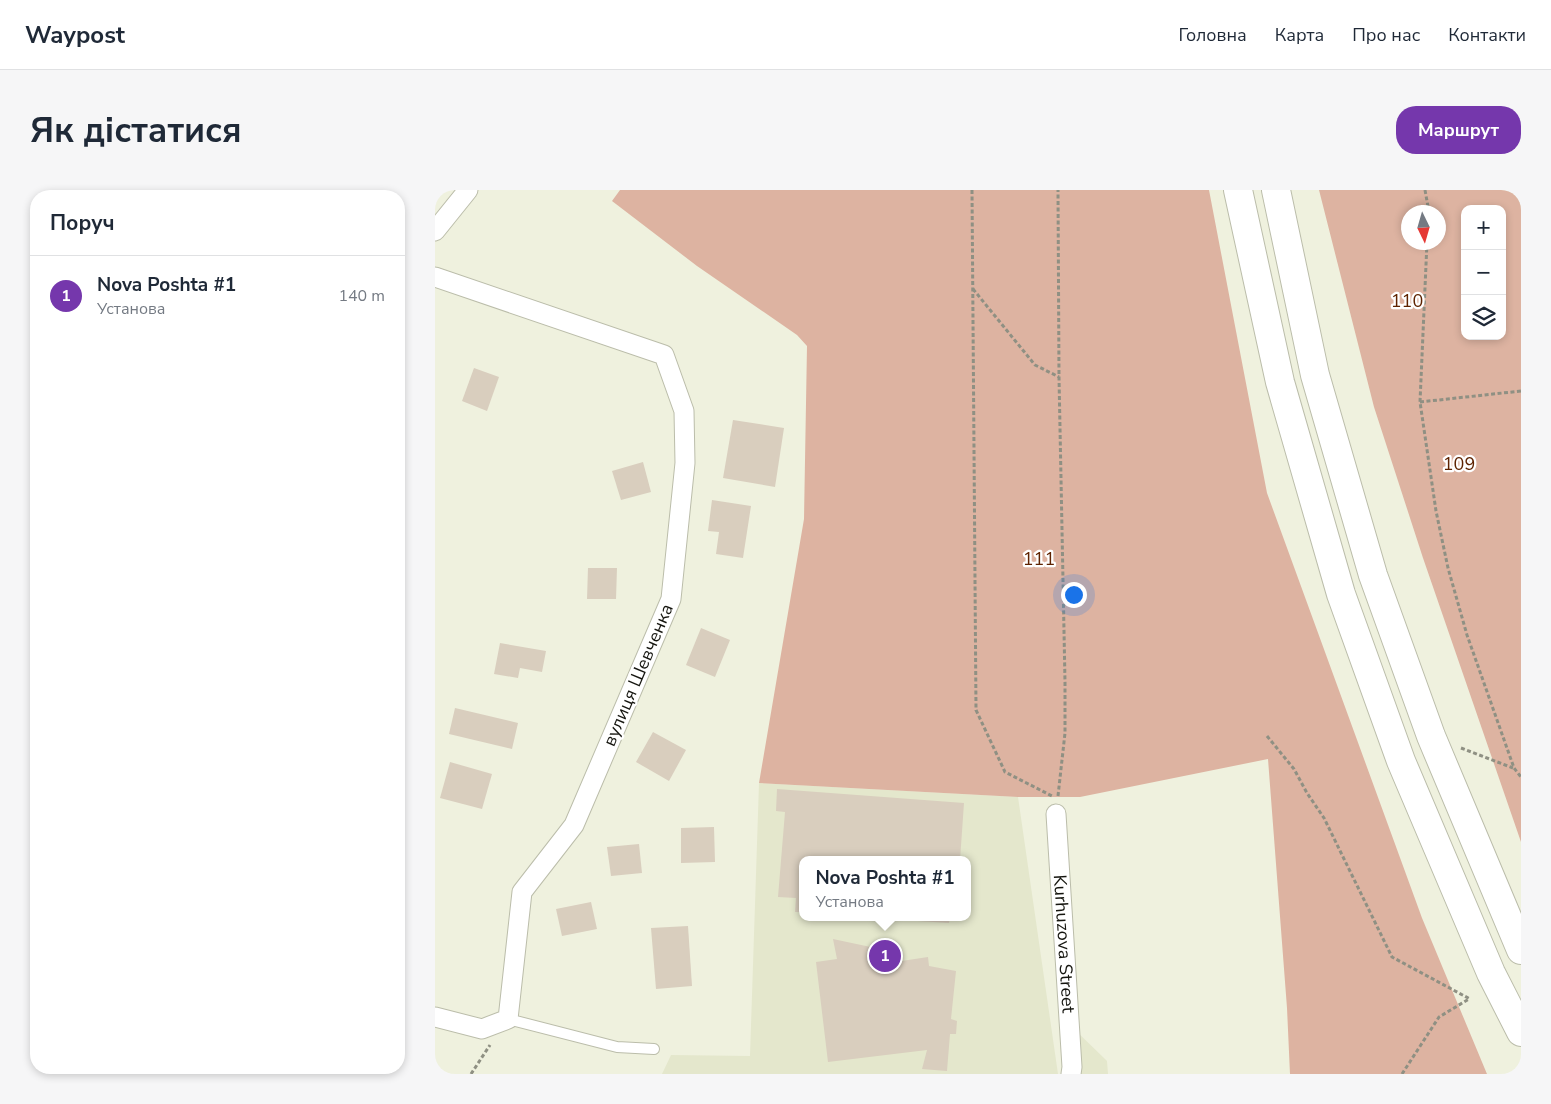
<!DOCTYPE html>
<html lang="uk">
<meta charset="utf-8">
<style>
:root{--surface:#fff;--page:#f6f6f7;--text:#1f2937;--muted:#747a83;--line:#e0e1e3;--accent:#7537ac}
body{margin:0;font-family:"Nunito Sans",sans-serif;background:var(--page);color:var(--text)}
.controls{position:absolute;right:15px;top:15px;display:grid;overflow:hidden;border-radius:10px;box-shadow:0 2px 8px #0003}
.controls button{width:45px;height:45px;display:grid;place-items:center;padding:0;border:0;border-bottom:1px solid var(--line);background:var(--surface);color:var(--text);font:25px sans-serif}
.compass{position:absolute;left:966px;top:15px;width:45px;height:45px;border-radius:50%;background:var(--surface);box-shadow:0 2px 8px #0003;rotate:175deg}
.you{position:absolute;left:638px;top:404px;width:18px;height:18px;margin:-12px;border:4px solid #fff;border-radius:50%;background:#1a73e8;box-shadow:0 0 0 8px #1a73e833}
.badge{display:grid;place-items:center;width:32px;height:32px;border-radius:50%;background:var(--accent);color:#fff;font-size:16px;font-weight:700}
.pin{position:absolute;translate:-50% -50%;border:2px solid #fff;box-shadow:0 1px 5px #0006}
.popup{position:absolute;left:364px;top:666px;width:172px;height:65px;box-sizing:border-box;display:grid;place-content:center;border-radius:10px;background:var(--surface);filter:drop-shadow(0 1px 4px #0005);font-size:16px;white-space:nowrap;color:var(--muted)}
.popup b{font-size:19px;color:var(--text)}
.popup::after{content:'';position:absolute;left:50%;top:100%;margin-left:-10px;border:10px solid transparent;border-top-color:var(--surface)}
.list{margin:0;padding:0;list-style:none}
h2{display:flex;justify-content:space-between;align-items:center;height:65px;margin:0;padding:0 20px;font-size:21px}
h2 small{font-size:16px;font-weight:400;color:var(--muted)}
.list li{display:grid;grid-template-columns:32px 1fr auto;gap:15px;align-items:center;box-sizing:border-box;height:80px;padding:0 20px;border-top:1px solid var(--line)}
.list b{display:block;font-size:19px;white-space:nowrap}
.list p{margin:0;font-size:16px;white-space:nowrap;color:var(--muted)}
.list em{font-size:16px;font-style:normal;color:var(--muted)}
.icon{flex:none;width:28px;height:28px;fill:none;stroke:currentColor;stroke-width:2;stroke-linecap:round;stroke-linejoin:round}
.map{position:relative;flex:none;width:1086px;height:884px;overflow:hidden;border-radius:20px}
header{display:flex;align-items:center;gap:30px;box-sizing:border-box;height:70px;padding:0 25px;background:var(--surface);border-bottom:1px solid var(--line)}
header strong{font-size:24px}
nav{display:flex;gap:28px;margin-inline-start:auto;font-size:18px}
.intro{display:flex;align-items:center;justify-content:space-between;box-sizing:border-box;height:120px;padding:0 30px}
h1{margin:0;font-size:35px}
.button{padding:12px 22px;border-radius:20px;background:var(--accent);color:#fff;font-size:18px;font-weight:700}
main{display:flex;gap:30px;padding:0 30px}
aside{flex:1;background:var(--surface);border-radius:20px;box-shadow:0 2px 8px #0003}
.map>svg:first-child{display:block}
</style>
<header>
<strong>Waypost</strong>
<nav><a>Головна</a><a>Карта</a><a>Про нас</a><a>Контакти</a></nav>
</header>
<div class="intro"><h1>Як дістатися</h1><a class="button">Маршрут</a></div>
<main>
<aside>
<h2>Поруч<small></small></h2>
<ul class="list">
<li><span class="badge">1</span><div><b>Nova Poshta #1</b><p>Установа</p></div><em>140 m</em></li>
</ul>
</aside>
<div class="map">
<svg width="1086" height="884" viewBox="0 0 1086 884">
<rect width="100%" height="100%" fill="#eff1de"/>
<!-- built -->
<g fill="#e4e7cc" fill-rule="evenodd">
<path d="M324,593L583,607L623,884H227L236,865L315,866ZM368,670H532V727H368Z"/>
<path d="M639,839L672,871L673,884H644Z"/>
</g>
<!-- green -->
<g fill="#ddb3a1" fill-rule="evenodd">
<path d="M185,0H774L832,303L987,728L1052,884H855L852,818L833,569L645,607H583L324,593L369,329L372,156L362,145L262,76L177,11Z"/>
<path d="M884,0H1086V652L988,368L939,217ZM1030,19H1067V146H1030ZM1004,22V52H974V22Z"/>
</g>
<!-- building -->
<g fill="#d9cebe">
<path d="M39,178L64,187L52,221L27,211Z"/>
<path d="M298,230L349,238L340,297L288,288Z"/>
<path d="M208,272L216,302L186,310L177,281Z"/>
<path d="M277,310L316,316L308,368L281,364L284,342L273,341Z"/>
<path d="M153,378H182L181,409H152Z"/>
<path d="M266,438L295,450L280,487L251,475Z"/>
<path d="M65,453L111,461L107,482L85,478L83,488L59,484Z"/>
<path d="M20,518L83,533L77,559L14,544Z"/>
<path d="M218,542L251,560L234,591L201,572Z"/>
<path d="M15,572L57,584L47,619L5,608Z"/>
<path d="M342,599L529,613L525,670H368V722H360L361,708L343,707L350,622L341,621Z"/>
<path d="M279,637L280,672L246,673V638Z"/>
<path d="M204,654L207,683L176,686L172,657Z"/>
<path d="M156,712L162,739L127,746L121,719Z"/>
<path d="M451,727H515L514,733L451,729Z"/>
<path d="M253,736L257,796L221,799L216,738Z"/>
<path d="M398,749L459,762L460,772L493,767L494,776L521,781L516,829L522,831L521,844H515L512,881L487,879L492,860L393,872L381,772L402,769Z"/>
</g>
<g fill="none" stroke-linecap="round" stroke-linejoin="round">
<defs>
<path id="service" d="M73,829L182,857L219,859"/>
<g id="minor">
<path d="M0,41L33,0"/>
<path d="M0,87L229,165L249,221L250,273L236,409L139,635L87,702L73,829L47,839L0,827"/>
<path id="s1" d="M621,624L637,877L636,884"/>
</g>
<g id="primary">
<path d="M803,0L845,192L906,404L966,571L1056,783L1086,842"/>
<path d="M841,0L880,185L938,385L996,546L1086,760"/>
</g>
</defs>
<!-- service casing -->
<use href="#service" stroke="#bbbdaa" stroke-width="12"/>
<!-- minor casing -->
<use href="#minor" stroke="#bbbdaa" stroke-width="21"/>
<!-- primary casing -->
<use href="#primary" stroke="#bbbdaa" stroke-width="30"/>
<!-- path -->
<g stroke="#8f9083" stroke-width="3" stroke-dasharray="4 2.5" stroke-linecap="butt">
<path d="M537,0L541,520L570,582L617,606"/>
<path d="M990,0L994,22"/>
<path d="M992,52L985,212L1001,321L1013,378L1032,445L1079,578L1086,587"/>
<path d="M538,99L600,175L624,187"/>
<path d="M985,212L1086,201"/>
<path d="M832,546L859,579L872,603L889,628L957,767L1035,809"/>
<path d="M1026,558L1078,578"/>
<path d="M623,606L630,543V492L624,187L623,0"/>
<path d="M36,884L55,855"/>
<path d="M967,884L1004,827L1034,809"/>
</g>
<!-- service -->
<use href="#service" stroke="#fff" stroke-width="10"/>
<!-- minor -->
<use href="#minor" stroke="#fff" stroke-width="19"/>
<!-- primary -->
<use href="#primary" stroke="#fff" stroke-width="28"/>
</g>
<g text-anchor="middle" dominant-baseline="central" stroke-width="4.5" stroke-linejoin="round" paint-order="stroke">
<!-- park labels -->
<g font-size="18" fill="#5e2301" stroke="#fff">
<text x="972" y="111">110</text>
<text x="1024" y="274">109</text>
<text x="604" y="369">111</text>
</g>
<!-- street labels -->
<g font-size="18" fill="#15150f" stroke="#fff">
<text transform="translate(203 485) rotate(-67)">вулиця Шевченка</text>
<text stroke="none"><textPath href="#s1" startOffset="130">Kurhuzova Street</textPath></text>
</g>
</g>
</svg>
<div class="controls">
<button>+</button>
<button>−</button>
<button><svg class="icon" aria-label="layers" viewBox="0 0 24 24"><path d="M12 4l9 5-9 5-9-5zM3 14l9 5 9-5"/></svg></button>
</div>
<svg class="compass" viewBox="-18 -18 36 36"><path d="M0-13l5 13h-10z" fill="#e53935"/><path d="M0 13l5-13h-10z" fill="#747a83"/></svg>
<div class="you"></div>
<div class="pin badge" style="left:450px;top:766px">1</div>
<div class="popup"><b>Nova Poshta #1</b>Установа</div>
</div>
</main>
